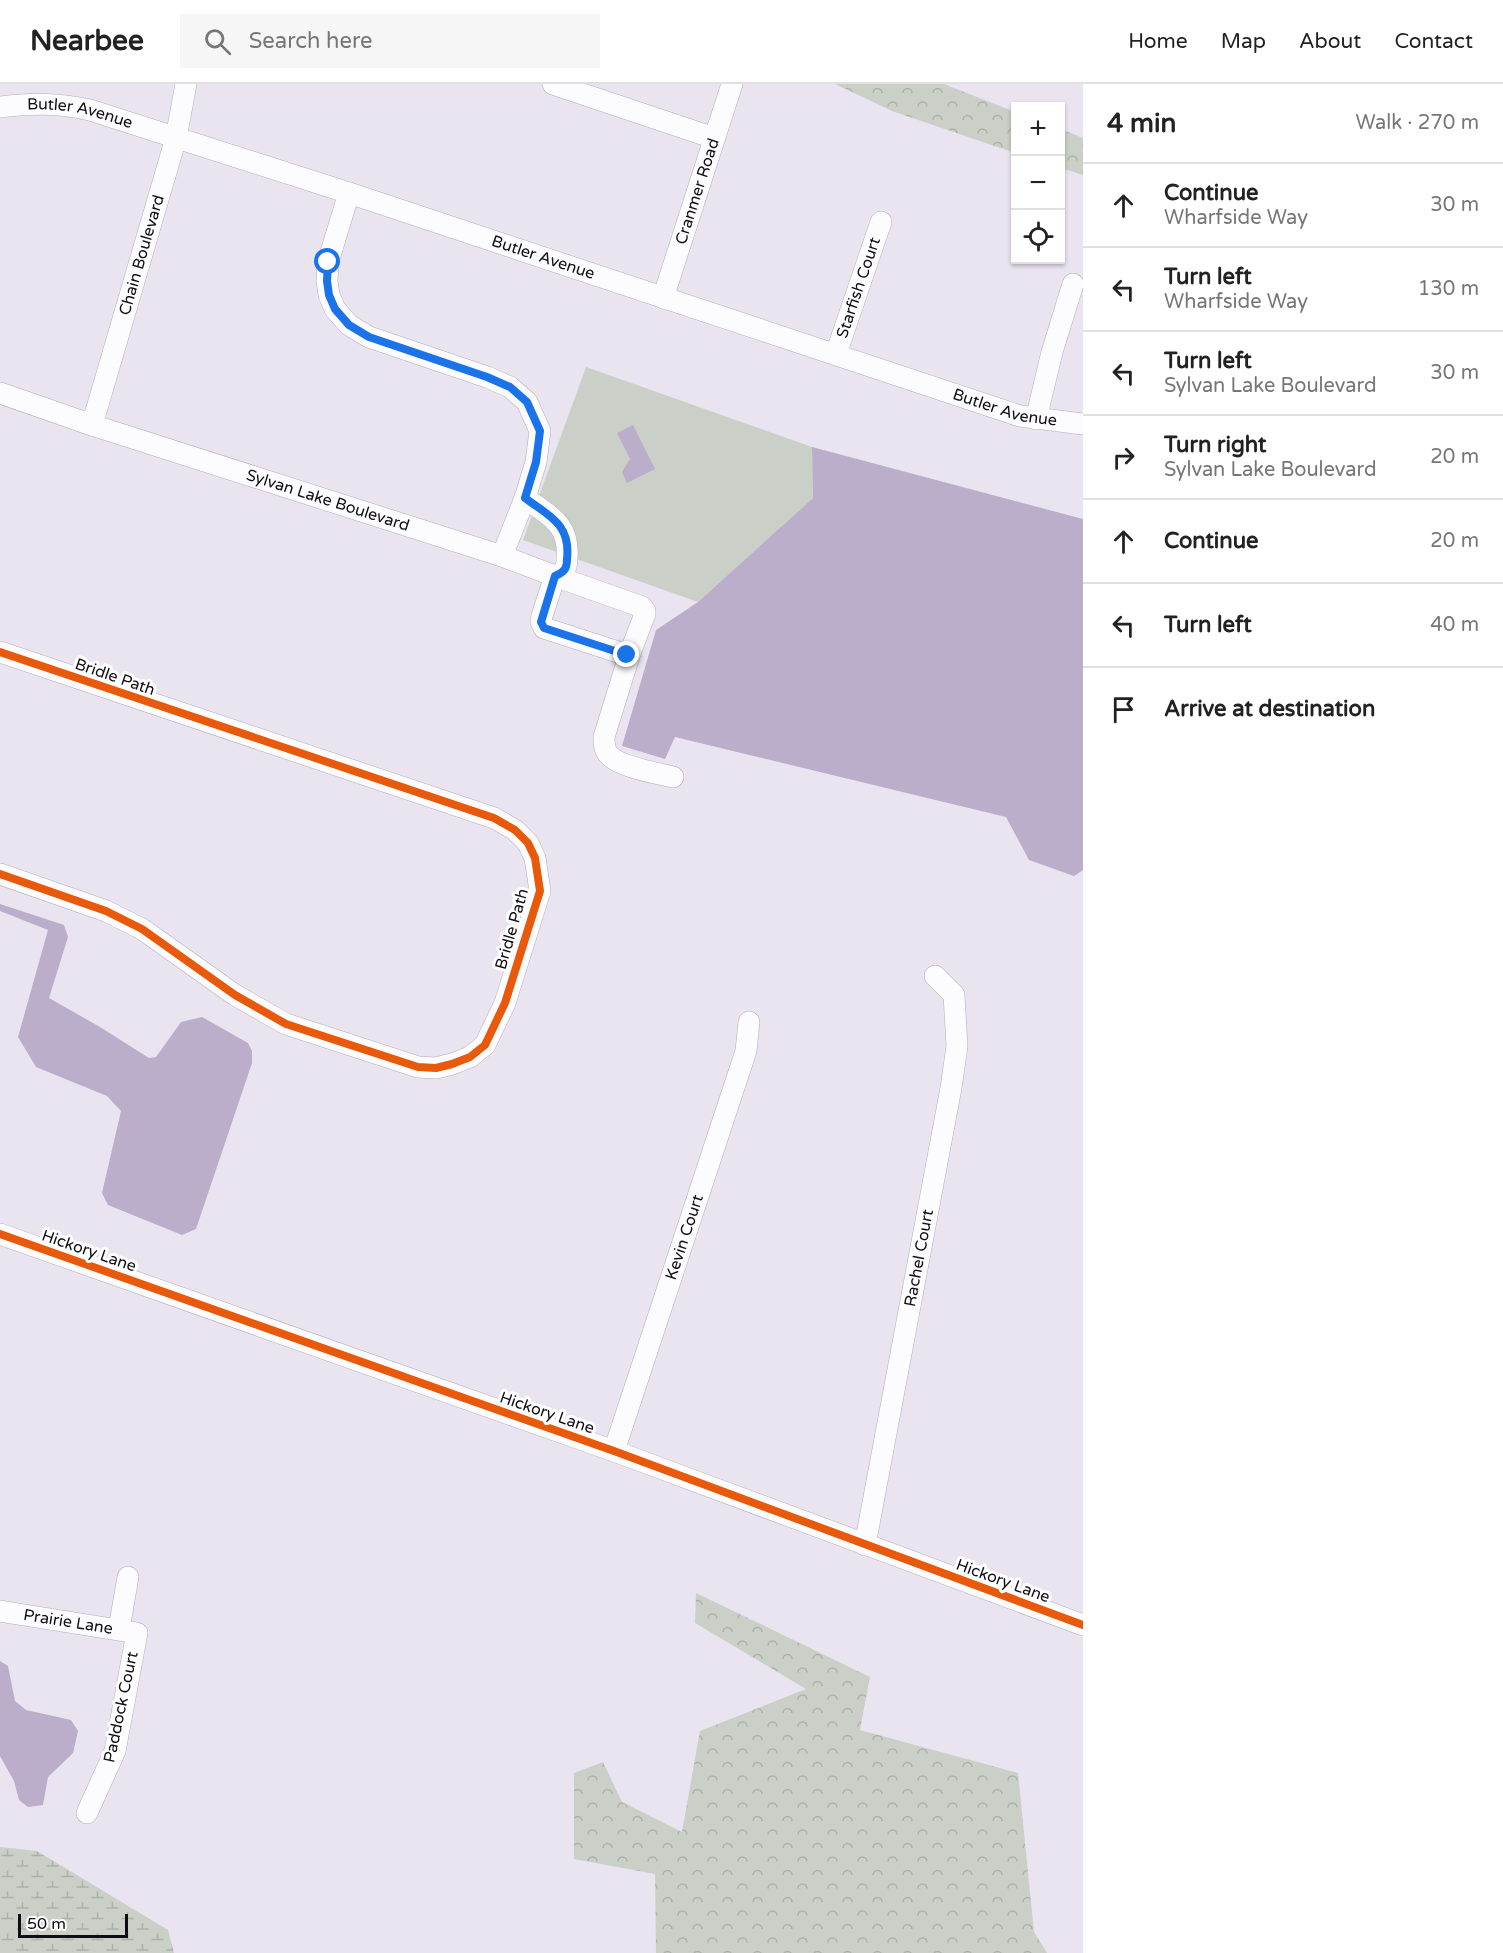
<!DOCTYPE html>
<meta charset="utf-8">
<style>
:root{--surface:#fff;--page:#f6f6f6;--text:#222;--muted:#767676;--line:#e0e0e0}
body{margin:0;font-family:"Varela Round",sans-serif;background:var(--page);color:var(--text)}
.controls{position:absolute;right:18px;top:18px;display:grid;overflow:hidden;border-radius:0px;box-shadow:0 2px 4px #0004}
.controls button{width:54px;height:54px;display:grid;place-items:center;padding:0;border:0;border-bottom:2px solid var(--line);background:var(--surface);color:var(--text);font:30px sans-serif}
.scale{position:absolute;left:18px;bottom:15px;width:110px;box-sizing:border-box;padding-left:6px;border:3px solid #0f0c13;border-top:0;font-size:16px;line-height:21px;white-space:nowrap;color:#0f0c13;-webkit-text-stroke:4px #fff;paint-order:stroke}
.stop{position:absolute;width:18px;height:18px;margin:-14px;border:4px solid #1a73e8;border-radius:50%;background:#fff}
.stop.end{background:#1a73e8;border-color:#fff;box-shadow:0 2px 6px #0008}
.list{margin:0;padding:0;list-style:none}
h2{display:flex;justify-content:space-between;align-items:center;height:78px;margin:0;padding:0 24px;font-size:26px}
h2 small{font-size:20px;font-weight:400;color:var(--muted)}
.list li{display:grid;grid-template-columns:39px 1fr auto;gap:18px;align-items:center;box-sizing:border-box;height:84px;padding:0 24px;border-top:2px solid var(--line)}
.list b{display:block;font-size:22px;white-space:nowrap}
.list p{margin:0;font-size:20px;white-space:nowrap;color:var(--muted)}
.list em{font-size:20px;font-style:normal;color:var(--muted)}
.icon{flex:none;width:33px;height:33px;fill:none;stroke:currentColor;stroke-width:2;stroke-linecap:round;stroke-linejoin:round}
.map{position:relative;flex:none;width:1083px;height:1869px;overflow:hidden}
header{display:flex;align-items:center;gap:36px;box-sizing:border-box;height:84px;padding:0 30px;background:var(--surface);border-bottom:2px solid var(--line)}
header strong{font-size:28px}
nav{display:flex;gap:33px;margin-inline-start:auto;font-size:21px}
.search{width:420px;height:54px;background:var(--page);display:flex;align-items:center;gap:15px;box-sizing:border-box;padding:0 21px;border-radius:0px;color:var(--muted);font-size:22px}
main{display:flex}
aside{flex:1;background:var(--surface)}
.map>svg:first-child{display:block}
</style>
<header>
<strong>Nearbee</strong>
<div class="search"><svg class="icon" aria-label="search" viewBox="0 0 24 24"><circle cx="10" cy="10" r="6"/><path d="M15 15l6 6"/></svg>Search here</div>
<nav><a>Home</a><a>Map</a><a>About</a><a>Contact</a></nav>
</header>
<main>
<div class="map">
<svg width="1083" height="1869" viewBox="0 0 1083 1869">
<defs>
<pattern id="forest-crowns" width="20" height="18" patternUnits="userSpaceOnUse" patternTransform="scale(1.5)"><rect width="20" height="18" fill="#cacfc7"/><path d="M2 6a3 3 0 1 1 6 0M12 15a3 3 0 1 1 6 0" fill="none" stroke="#acb1aa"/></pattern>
<pattern id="wetland-marsh" width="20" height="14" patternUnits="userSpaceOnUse" patternTransform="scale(1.5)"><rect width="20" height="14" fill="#cacfc7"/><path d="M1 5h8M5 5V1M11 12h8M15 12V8" fill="none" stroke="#acb1aa"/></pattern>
</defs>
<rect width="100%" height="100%" fill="#e9e4f0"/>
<!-- forest -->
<g fill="url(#forest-crowns)">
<path d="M835,0H944L1015,28V69L892,27Z"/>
<path d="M1061,45L1083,54V91L1061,84Z"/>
<path d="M696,1509L870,1593L860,1646L1018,1689L1034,1848L1047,1869H656L655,1790L574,1775V1689L603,1678L622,1718L682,1748L700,1647L806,1605L695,1539Z"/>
</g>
<!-- wetland -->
<path fill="url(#wetland-marsh)" d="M0,1763L37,1767L168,1846L174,1869H0Z"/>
<!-- park -->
<path fill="#cacfc7" d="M586,283L812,363L813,414L698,518L523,456Z"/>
<!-- water -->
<g fill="#baaeca">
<path d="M633,341L655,385L627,399L622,388L630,375L617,349Z"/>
<path d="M812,363L1083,435V786L1074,792L1029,776L1006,733L675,653L665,675L622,662L656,546L698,518L813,414Z"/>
<path d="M0,820L64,841L68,853L49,914L100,943L149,974L156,973L181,938L202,933L248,959L252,967V979L196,1145L182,1151L108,1121L102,1109L121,1027L107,1012L36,983L18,953L48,846L0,827Z"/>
<path d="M0,1577L8,1582L15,1617L26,1626L71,1636L78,1647L73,1669L48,1693L43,1721L28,1723L19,1716L14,1697L0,1672Z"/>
</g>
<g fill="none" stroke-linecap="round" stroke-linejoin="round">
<defs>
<g id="minor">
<path d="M553,0L714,54"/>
<path id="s1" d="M0,23C32,19 58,19 90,26L349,109L1020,332L1083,340"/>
<path d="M349,109L328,178L327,197L329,211L335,225L349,241L369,253L487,293L510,303L527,318L540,347L536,378L525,414L502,472"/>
<path id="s2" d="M663,214L732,0"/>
<path id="s3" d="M836,270L881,138"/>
<path id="s4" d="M0,309L92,341L502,472L555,492C564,488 567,485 567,475C570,440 550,432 525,414"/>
<path d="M1036,335L1052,268L1073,200"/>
<path id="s5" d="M92,341L176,54L186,0"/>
<path d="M555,492L642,523L645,527V530L630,569L624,570L544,544L541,538L542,532Z"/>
<path d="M0,568L494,734L515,746L528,759L535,774L540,807L505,919L485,961L470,973L452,980L436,984L418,983L286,940L235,911L142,845L106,827L0,790"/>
<path d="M630,569L604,653C604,659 604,666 609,671C619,683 657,689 673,693"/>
<path d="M0,1150L614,1367L1083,1541"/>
<path id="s6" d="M614,1367L746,967L749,938"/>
<path id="s7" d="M865,1461L951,1004L957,962L954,911L935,892"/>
<path id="s8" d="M0,1527L137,1549L115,1667L87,1729"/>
<path d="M119,1545L128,1493"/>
</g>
</defs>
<!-- minor casing -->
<use href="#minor" stroke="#b3afb8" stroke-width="22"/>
<!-- minor -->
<use href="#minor" stroke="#fcfbfd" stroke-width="21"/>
<defs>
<g id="cycleway">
<path d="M0,568L494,734L515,746L528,759L535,774L540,807L505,919L485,961L470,973L452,980L436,984L418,983L286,940L235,911L142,845L106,827L0,790"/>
<path d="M0,1150L614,1367L1083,1541"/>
</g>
</defs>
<!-- cycleway casing -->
<use href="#cycleway" stroke="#fff" stroke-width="11"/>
<!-- cycleway -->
<use href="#cycleway" stroke="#e8590c" stroke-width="8"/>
</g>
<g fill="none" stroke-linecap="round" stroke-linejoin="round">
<!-- route -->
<path stroke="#1a73e8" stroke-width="8" d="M328,178L327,197L329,211L335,225L349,241L369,253L487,293L510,303L527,318L540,347L536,378L525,414C549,432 571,440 567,475C567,485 564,488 555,492L541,538L544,544L627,571"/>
</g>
<g text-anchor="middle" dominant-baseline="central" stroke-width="6" stroke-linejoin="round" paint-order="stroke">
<!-- street labels -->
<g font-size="16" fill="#0f0c13" stroke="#fff">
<text stroke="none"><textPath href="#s1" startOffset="81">Butler Avenue</textPath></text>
<text stroke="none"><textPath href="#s2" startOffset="112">Cranmer Road</textPath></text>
<text stroke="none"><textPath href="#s5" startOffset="177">Chain Boulevard</textPath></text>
<text stroke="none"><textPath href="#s1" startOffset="567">Butler Avenue</textPath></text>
<text stroke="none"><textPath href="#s3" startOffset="70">Starfish Court</textPath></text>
<text stroke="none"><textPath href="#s1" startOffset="1053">Butler Avenue</textPath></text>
<text stroke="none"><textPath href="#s4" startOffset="345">Sylvan Lake Boulevard</textPath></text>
<text transform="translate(115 593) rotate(19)">Bridle Path</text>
<text transform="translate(512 845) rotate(-74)">Bridle Path</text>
<text stroke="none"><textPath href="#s6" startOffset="225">Kevin Court</textPath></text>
<text transform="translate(89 1167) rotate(19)">Hickory Lane</text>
<text stroke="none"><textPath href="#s7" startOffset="292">Rachel Court</textPath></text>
<text transform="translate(547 1329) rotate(19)">Hickory Lane</text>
<text transform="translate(1003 1497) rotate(20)">Hickory Lane</text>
<text stroke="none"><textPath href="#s8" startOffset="69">Prairie Lane</textPath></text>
<text transform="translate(121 1623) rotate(-78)">Paddock Court</text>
</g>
</g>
</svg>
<div class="controls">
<button>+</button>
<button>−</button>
<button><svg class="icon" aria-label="locate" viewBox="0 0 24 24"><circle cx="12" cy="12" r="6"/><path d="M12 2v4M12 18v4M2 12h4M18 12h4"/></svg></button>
</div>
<div class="scale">50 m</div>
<div class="stop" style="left:328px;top:178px"></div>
<div class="stop end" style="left:627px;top:571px"></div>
</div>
<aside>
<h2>4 min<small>Walk · 270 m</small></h2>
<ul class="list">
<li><svg class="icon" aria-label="ahead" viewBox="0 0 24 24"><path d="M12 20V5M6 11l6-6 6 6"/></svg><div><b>Continue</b><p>Wharfside Way</p></div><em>30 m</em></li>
<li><svg class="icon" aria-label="left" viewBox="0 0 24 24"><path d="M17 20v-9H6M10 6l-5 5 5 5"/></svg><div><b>Turn left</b><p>Wharfside Way</p></div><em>130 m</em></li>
<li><svg class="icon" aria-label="left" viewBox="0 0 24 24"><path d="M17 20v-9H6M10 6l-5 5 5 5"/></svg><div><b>Turn left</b><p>Sylvan Lake Boulevard</p></div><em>30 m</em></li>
<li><svg class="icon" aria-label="right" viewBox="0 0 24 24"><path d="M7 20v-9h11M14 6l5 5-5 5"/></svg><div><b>Turn right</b><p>Sylvan Lake Boulevard</p></div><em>20 m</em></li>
<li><svg class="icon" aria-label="ahead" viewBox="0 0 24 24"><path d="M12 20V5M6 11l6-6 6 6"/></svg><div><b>Continue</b></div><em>20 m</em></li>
<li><svg class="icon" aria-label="left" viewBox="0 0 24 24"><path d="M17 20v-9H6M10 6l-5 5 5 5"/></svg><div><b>Turn left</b></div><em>40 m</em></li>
<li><svg class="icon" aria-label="arrive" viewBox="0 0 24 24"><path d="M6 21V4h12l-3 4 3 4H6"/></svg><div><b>Arrive at destination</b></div></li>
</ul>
</aside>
</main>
